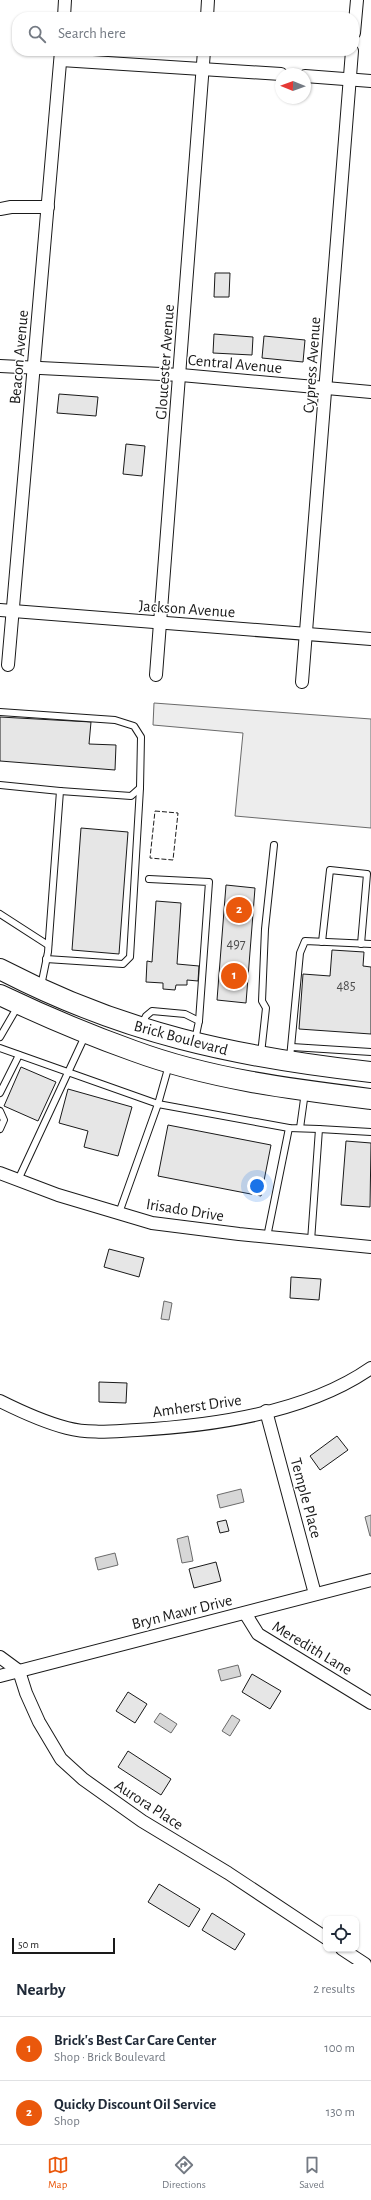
<!DOCTYPE html>
<meta charset="utf-8">
<style>
:root{--surface:#fff;--page:#f6f6f7;--text:#1f2937;--muted:#747a83;--line:#e0e1e3;--accent:#ea580c}
body{margin:0;font-family:"Alegreya Sans",sans-serif;background:var(--page);color:var(--text)}
.controls{position:absolute;right:12px;bottom:12px;display:grid;overflow:hidden;border-radius:8px;box-shadow:0 1px 3px #0004}
.controls button{width:36px;height:36px;display:grid;place-items:center;padding:0;border:0;border-bottom:1px solid var(--line);background:var(--surface);color:var(--text);font:20px sans-serif}
.compass{position:absolute;left:275px;top:68px;width:36px;height:36px;border-radius:50%;background:var(--surface);box-shadow:0 1px 3px #0004;rotate:271deg}
.scale{position:absolute;left:12px;bottom:10px;width:103px;box-sizing:border-box;padding-left:4px;border:2px solid #1a1a1a;border-top:0;font-size:11px;line-height:14px;white-space:nowrap;color:#1a1a1a;-webkit-text-stroke:3px #fff;paint-order:stroke}
.you{position:absolute;left:257px;top:1186px;width:14px;height:14px;margin:-10px;border:3px solid #fff;border-radius:50%;background:#1a73e8;box-shadow:0 0 0 6px #1a73e833}
.badge{display:grid;place-items:center;width:26px;height:26px;border-radius:50%;background:var(--accent);color:#fff;font-size:13px;font-weight:700}
.pin{position:absolute;translate:-50% -50%;border:2px solid #fff;box-shadow:0 1px 4px #0006}
.list{margin:0;padding:0;list-style:none}
h2{display:flex;justify-content:space-between;align-items:center;height:52px;margin:0;padding:0 16px;font-size:17px}
h2 small{font-size:13px;font-weight:400;color:var(--muted)}
.list li{display:grid;grid-template-columns:26px 1fr auto;gap:12px;align-items:center;box-sizing:border-box;height:64px;padding:0 16px;border-top:1px solid var(--line)}
.list b{display:block;font-size:15px;white-space:nowrap}
.list p{margin:0;font-size:13px;white-space:nowrap;color:var(--muted)}
.list em{font-size:13px;font-style:normal;color:var(--muted)}
.icon{flex:none;width:22px;height:22px;fill:none;stroke:currentColor;stroke-width:2;stroke-linecap:round;stroke-linejoin:round}
.map{position:relative;flex:none;width:371px;height:1964px;overflow:hidden}
.search{position:absolute;background:var(--surface);box-shadow:0 1px 3px #0004;left:12px;right:12px;top:12px;height:44px;display:flex;align-items:center;gap:10px;box-sizing:border-box;padding:0 14px;border-radius:16px;color:var(--muted);font-size:15px}
.sheet{height:180px;background:var(--surface)}
nav{display:flex;justify-content:space-around;align-items:center;box-sizing:border-box;height:56px;border-top:1px solid var(--line);background:var(--surface);font-size:11px;color:var(--muted)}
nav a{display:grid;justify-items:center;gap:2px}
nav .on{color:var(--accent)}
.map>svg:first-child{display:block}
</style>
<div class="map">
<svg width="371" height="1964" viewBox="0 0 371 1964">
<rect width="100%" height="100%" fill="#fff"/>
<!-- green -->
<path fill="#ededed" stroke="#6a6a6a" d="M154,703L371,719V828L235,816L243,733L153,725Z"/>
<!-- water -->
<g fill="#d7d7d7" stroke="#6a6a6a">
<path d="M164,1301L172,1303L169,1320L161,1319Z"/>
<path d="M241,1489L244,1502L220,1508L217,1495Z"/>
<path d="M371,1515V1536H370L365,1517Z"/>
<path d="M188,1536L193,1561L182,1563L177,1539Z"/>
<path d="M115,1553L118,1565L98,1570L95,1558Z"/>
<path d="M238,1665L241,1676L221,1681L218,1670Z"/>
<path d="M160,1713L177,1724L171,1733L154,1722Z"/>
<path d="M232,1715L240,1720L230,1736L222,1731Z"/>
</g>
<!-- building -->
<g fill="#e6e6e6" stroke="#1a1a1a">
<path d="M215,273H230L229,297H214Z"/>
<path d="M214,334L253,337L252,355L213,353Z"/>
<path d="M264,336L305,340L303,362L262,358Z"/>
<path d="M59,394L98,397L96,416L57,413Z"/>
<path d="M126,444L145,446L142,476L123,474Z"/>
<path d="M0,717L91,722L89,744L116,745L115,770L0,761Z"/>
<path d="M81,828L128,832L119,954L72,950Z"/>
<path d="M226,885L255,888L246,1003L217,1000Z"/>
<path d="M156,901L181,903L177,964L199,966L198,981L187,980V985H176L175,990L163,989V983L146,982L147,961L152,962Z"/>
<path d="M332,950L364,952L363,966L371,967V1034L299,1029L303,974L330,976Z"/>
<path d="M21,1067L56,1082L38,1121L4,1106Z"/>
<path d="M68,1089L132,1107L118,1156L84,1147L88,1131L59,1123Z"/>
<path d="M168,1125L271,1145L261,1196L158,1176Z"/>
<path d="M346,1141L371,1143L370,1207L341,1205Z"/>
<path d="M109,1249L144,1258L139,1277L104,1267Z"/>
<path d="M291,1277L321,1279L319,1300L290,1298Z"/>
<path d="M99,1382L127,1383L126,1403L99,1402Z"/>
<path d="M337,1436L348,1450L320,1470L310,1456Z"/>
<path d="M226,1520L229,1531L220,1533L217,1522Z"/>
<path d="M216,1562L221,1581L194,1588L189,1569Z"/>
<path d="M252,1674L281,1691L270,1709L242,1692Z"/>
<path d="M128,1692L147,1704L135,1723L116,1711Z"/>
<path d="M128,1751L171,1779L161,1795L118,1767Z"/>
<path d="M159,1884L200,1909L189,1927L148,1902Z"/>
<path d="M212,1913L245,1934L235,1950L202,1930Z"/>
</g>
<g fill="none" stroke-linecap="round" stroke-linejoin="round">
<defs>
<g id="service">
<path d="M0,712L115,720L134,726L141,737L140,788L131,796L60,791"/>
<path d="M0,785L60,791L48,952L41,986"/>
<path d="M149,879L209,882L199,1021"/>
<path d="M0,914L48,945"/>
<path d="M322,942L330,870L367,874L361,944"/>
<path d="M46,959L123,964L130,957L140,788"/>
<path d="M141,1026L146,1016L152,1011L185,1014L199,1021L195,1040"/>
<path d="M0,1037L18,1006"/>
<path d="M292,1047L371,1052"/>
<path d="M0,1048L158,1104L289,1128L319,1129"/>
<path d="M261,1054L266,1008L262,1001L265,929L274,845"/>
<path d="M290,1058L300,953L305,941L371,944"/>
<path d="M0,1093L19,1055"/>
<path d="M0,1111L4,1120L0,1129"/>
<path d="M300,1128L305,1092"/>
<path d="M18,1180L85,1036"/>
<path d="M119,1213L158,1104L169,1065"/>
<path d="M267,1237L289,1128"/>
<path d="M311,1241L319,1129L371,1132"/>
</g>
<g id="minor">
<path d="M64,17L65,0"/>
<path d="M207,17L208,0"/>
<path d="M354,33L357,0"/>
<path d="M61,60L281,74"/>
<path d="M305,76L371,81"/>
<path d="M0,209L11,207H48"/>
<path d="M0,366L181,375L371,392"/>
<path d="M0,610L371,639"/>
<path d="M8,665L61,51"/>
<path d="M156,675L204,51"/>
<path d="M302,682L352,51"/>
<path d="M0,1173L58,1195L152,1223L239,1234L371,1247"/>
<path d="M0,1401C22,1412 44,1422 67,1428C90,1434 114,1431 137,1430C212,1426 308,1412 371,1368"/>
<path d="M266,1411L315,1594"/>
<path d="M245,1613L258,1634L371,1703"/>
<path d="M0,1657L19,1671L26,1693L39,1722L61,1759L83,1779L142,1821L228,1873L326,1938"/>
<path d="M0,1676L371,1580"/>
<path d="M342,1949L365,1964"/>
</g>
<g id="primary">
<path d="M0,969C123,1033 235,1057 371,1072"/>
<path d="M0,995C44,1016 89,1035 134,1051C210,1079 291,1089 371,1099"/>
</g>
</defs>
<!-- service casing -->
<use href="#service" stroke="#1a1a1a" stroke-width="8"/>
<!-- minor casing -->
<use href="#minor" stroke="#1a1a1a" stroke-width="14"/>
<!-- primary casing -->
<use href="#primary" stroke="#1a1a1a" stroke-width="22"/>
<!-- service -->
<use href="#service" stroke="#fff" stroke-width="6"/>
<!-- minor -->
<use href="#minor" stroke="#fff" stroke-width="12"/>
<!-- primary -->
<use href="#primary" stroke="#fff" stroke-width="20"/>
<!-- fence -->
<path stroke="#1a1a1a" stroke-width="1" stroke-dasharray="5 2" stroke-linecap="butt" d="M155,811L178,813L173,860L150,858Z"/>
</g>
<g text-anchor="middle" dominant-baseline="central" stroke-width="3" stroke-linejoin="round" paint-order="stroke">
<!-- number labels -->
<g font-size="14" fill="#4d4d4d">
<text x="236" y="944">497</text>
<text x="346" y="986">485</text>
</g>
<!-- street labels -->
<g font-size="16" fill="#1a1a1a" stroke="#fff">
<text transform="translate(19 357) rotate(-85)">Beacon Avenue</text>
<text transform="translate(165 362) rotate(-86)">Gloucester Avenue</text>
<text transform="translate(235 364) rotate(5)">Central Avenue</text>
<text transform="translate(312 365) rotate(-86)">Cypress Avenue</text>
<text transform="translate(187 609) rotate(4)">Jackson Avenue</text>
<text transform="translate(181 1038) rotate(15)">Brick Boulevard</text>
<text transform="translate(185 1210) rotate(9)">Irisado Drive</text>
<text transform="translate(197 1406) rotate(-8)">Amherst Drive</text>
<text transform="translate(306 1498) rotate(75)">Temple Place</text>
<text transform="translate(182 1612) rotate(-14)">Bryn Mawr Drive</text>
<text transform="translate(312 1648) rotate(31)">Meredith Lane</text>
<text transform="translate(149 1805) rotate(33)">Aurora Place</text>
</g>
</g>
</svg>
<div class="controls">
<button><svg class="icon" aria-label="locate" viewBox="0 0 24 24"><circle cx="12" cy="12" r="6"/><path d="M12 2v4M12 18v4M2 12h4M18 12h4"/></svg></button>
</div>
<svg class="compass" viewBox="-18 -18 36 36"><path d="M0-13l5 13h-10z" fill="#e53935"/><path d="M0 13l5-13h-10z" fill="#747a83"/></svg>
<div class="scale">50 m</div>
<div class="you"></div>
<div class="pin badge" style="left:234px;top:976px">1</div>
<div class="pin badge" style="left:239px;top:910px">2</div>
<div class="search"><svg class="icon" aria-label="search" viewBox="0 0 24 24"><circle cx="10" cy="10" r="6"/><path d="M15 15l6 6"/></svg>Search here</div>
</div>
<section class="sheet">
<h2>Nearby<small>2 results</small></h2>
<ul class="list">
<li><span class="badge">1</span><div><b>Brick's Best Car Care Center</b><p>Shop · Brick Boulevard</p></div><em>100 m</em></li>
<li><span class="badge">2</span><div><b>Quicky Discount Oil Service</b><p>Shop</p></div><em>130 m</em></li>
</ul>
</section>
<nav>
<a class="on"><svg class="icon" aria-label="map" viewBox="0 0 24 24"><path d="M3 6l6-2 6 2 6-2v14l-6 2-6-2-6 2zM9 4v14M15 6v14"/></svg>Map</a>
<a><svg class="icon" aria-label="directions" viewBox="0 0 24 24"><path d="M12 3l9 9-9 9-9-9zM9 14v-3h6M13 9l2 2-2 2"/></svg>Directions</a>
<a><svg class="icon" aria-label="saved" viewBox="0 0 24 24"><path d="M7 4h10v16l-5-4-5 4z"/></svg>Saved</a>
</nav>
